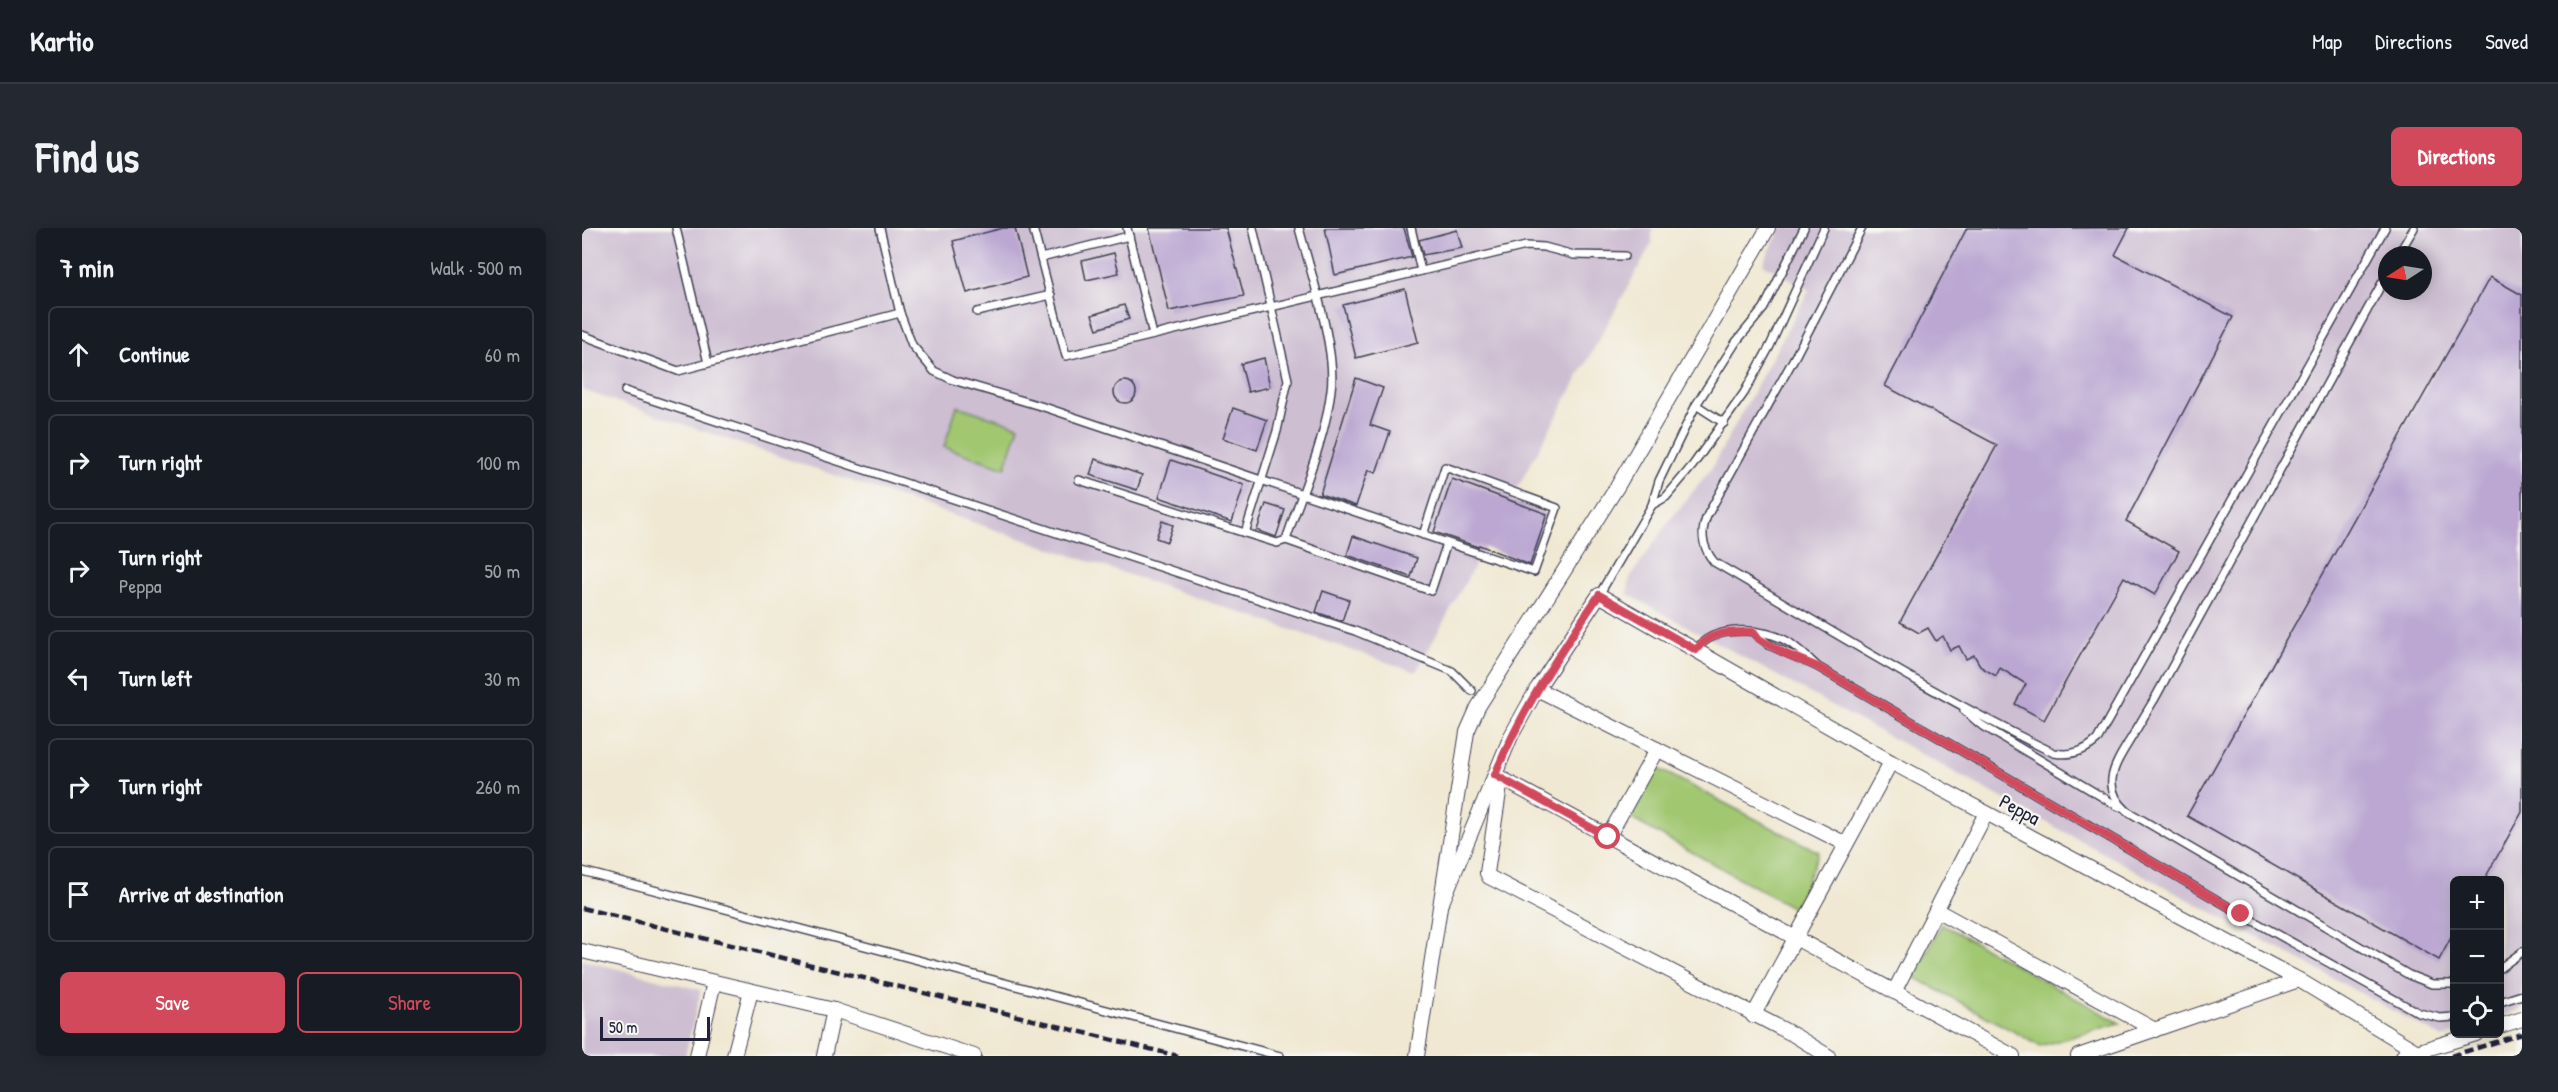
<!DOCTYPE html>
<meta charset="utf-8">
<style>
:root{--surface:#171b24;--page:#242831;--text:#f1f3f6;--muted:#9ea1a6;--line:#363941;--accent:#d1495b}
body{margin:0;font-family:"Patrick Hand",sans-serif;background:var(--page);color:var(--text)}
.controls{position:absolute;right:18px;bottom:18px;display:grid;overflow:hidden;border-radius:9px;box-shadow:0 3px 15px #0003}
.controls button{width:54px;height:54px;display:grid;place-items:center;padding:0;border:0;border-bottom:2px solid var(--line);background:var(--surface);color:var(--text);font:30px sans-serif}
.compass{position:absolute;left:1796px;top:18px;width:54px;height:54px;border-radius:50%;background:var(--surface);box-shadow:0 3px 15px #0003;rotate:258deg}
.scale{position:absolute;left:18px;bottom:15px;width:110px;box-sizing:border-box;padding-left:6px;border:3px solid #22223b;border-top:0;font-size:16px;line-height:21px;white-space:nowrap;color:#22223b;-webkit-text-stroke:4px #f6f6f2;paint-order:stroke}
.stop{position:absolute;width:18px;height:18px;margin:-14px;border:4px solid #d1495b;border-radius:50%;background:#fff}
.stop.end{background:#d1495b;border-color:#fff;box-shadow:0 2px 6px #0008}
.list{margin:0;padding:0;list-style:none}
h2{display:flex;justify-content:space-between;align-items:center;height:78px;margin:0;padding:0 24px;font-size:26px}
h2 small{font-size:20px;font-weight:400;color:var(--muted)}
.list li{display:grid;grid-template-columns:39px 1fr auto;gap:18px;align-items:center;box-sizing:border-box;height:96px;margin:0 12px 12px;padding:0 12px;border:2px solid var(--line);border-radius:9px}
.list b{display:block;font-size:22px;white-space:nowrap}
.list p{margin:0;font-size:20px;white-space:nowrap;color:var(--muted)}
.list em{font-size:20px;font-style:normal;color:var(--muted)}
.actions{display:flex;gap:12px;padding:18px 24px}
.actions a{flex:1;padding:14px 0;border:2px solid var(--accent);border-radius:9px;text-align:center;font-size:21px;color:var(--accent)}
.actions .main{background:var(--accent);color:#fff}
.icon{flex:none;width:33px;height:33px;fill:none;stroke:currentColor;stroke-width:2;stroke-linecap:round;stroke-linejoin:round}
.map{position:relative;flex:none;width:1940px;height:828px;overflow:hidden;border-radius:9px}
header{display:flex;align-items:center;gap:36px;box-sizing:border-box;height:84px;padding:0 30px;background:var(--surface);border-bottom:2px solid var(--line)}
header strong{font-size:28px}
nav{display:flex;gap:33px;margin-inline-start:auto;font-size:21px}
.intro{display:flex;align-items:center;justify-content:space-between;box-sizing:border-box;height:144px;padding:0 36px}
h1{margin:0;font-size:42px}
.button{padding:15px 27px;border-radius:9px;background:var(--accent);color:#fff;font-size:21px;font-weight:700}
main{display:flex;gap:36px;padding:0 36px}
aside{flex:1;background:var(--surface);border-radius:9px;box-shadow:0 3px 15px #0003}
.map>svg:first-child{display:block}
</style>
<header>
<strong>Kartio</strong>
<nav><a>Map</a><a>Directions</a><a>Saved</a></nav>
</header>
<div class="intro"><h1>Find us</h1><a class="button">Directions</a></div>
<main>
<aside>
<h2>7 min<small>Walk · 500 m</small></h2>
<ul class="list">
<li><svg class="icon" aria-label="ahead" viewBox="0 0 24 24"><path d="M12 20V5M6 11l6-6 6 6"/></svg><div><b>Continue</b></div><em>60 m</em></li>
<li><svg class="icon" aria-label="right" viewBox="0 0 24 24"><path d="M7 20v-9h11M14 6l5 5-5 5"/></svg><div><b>Turn right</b></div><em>100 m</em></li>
<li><svg class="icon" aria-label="right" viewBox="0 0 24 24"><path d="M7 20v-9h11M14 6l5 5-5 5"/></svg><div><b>Turn right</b><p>Peppa</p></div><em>50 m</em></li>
<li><svg class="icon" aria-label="left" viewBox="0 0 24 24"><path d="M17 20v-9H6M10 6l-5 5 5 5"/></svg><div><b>Turn left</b></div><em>30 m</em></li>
<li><svg class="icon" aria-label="right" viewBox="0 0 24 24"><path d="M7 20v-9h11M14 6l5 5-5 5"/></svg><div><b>Turn right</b></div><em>260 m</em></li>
<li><svg class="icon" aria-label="arrive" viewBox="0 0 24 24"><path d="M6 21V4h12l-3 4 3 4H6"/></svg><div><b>Arrive at destination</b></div></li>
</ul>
<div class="actions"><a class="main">Save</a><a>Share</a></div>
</aside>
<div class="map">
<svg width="1940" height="828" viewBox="0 0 1940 828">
<rect width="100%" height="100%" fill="#f6f6f2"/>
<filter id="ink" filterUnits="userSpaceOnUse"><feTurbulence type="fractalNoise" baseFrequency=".0167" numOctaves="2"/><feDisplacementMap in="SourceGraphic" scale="12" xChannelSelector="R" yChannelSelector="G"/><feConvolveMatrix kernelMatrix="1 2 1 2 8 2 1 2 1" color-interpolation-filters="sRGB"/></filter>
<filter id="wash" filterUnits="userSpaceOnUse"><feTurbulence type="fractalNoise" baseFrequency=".008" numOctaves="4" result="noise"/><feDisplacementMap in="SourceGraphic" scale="24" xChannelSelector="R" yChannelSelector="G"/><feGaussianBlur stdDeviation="1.35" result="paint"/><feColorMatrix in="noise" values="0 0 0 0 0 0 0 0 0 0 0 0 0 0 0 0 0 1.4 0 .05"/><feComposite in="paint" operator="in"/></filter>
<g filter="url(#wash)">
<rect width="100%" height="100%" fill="#f0e8d2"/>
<!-- industrial -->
<g fill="#cdbed2" fill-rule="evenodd">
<path d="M0,0H1070V15L834,444L0,162Z"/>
<path d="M1199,0H1940V780L1918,789V652H1872V805L1861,810L1045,366L1048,350L1087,293L1129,241L1227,62L1181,36ZM1805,27H1841V63H1805Z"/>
<path d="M0,732L119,762L103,828H0Z"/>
</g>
<!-- green -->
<g fill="#a1c771" stroke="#627456" stroke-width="1.5">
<path d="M375,178L437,198L423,240L362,219Z"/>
<path d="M1075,540L1237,624L1213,681L1046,589Z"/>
<path d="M1360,696L1538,795L1458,818L1332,749Z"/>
</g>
<g id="blocks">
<!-- building -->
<g fill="#bba7d2">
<path d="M421,0H433L445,49L385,65L371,13Z"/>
<path d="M567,0H644L662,68L587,83Z"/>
<path d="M743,0H822L830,29L753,47Z"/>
<path d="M1385,0H1547L1533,27L1651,89L1544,293L1597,323L1573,367L1542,349L1462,492L1433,476L1444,456L1418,440L1414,448L1399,439L1392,427L1384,431L1377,418L1368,422L1361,408L1354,413L1346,400L1337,405L1318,394L1415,217L1303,158Z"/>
<path d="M875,2L880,20L841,27L837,12Z"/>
<path d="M532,25L537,45L504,52L500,33Z"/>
<path d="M1908,49L1940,67V584L1902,652H1872V704L1857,732L1605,588Z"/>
<path d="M823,61L836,114L774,130L761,77Z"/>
<path d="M542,77L547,91L515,101L510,87Z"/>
<path d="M682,130L688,159L666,164L659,136Z"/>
<path d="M774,150L801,160L788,197L808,204L794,245L786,242L774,278L738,266Z"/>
<circle cx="543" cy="164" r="11"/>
<path d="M651,180L685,192L675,222L641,210Z"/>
<path d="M513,231L560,247L555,262L508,247Z"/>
<path d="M589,232L662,257L650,294L577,269Z"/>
<path d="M870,251L965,286L948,337L897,317L896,319L852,304Z"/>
<path d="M684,276L703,282L694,309L675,302Z"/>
<path d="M580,293L591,297L585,314L574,310Z"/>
<path d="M771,308L835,330L829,349L765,327Z"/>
<path d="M741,363L767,372L760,393L734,384Z"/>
</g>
</g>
</g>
<g filter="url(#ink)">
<use href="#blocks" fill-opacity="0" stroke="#414052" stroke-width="1.5"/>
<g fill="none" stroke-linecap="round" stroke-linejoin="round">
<defs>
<g id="service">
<path d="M94,0L126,135"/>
<path d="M298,0L318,85L330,117L352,143L371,152L465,180L952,344L975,280L863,239L841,307"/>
<path d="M451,0L484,128L944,18L962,19L992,27L1043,28"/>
<path d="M545,0L571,107"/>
<path d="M829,0L839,43"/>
<path d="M1280,0L1215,125L1125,288C1118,305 1120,319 1132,334C1244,399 1355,469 1472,525C1489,528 1502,524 1515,512L1803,0"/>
<path d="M1816,27L1832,0"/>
<path d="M459,30L547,8"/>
<path d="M1805,46L1572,472C1564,485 1556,499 1548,512C1532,538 1518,559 1545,583L1827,747L1850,756H1872"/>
<path d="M395,84L469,67"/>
<path d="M0,107L96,143L318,85"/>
<path d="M43,163L773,403L870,443L890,463"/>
<path d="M1114,177L1142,195"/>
<path d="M497,252L663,305L695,315L704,312L849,363L865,315"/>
<path d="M1070,277L1084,269L1111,237L1162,165L1188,118L1242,0"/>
<path d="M663,305L695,203L706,152L671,0"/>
<path d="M704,312C720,263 743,214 749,162C755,122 728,42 717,0"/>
<path d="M1017,367L1070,277L1077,253L1114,177L1154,114L1182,80L1222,0"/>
<path d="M1172,404L1187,417L1234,438"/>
<path d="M1114,422C1132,396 1183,399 1208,415C1218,422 1227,431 1236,439L1659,686L1837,785L1858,790L1872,789"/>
<path d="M1382,482L1398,496L1537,579"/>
<path d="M0,643L698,828"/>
<path d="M1918,740L1940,724"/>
<path d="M1918,774L1940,767"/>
</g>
<g id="minor">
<path d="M955,461L1264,616"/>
<path d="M913,547L1431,828"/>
<path d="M919,551L905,645L907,649L1212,807L1246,828"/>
<path d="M1026,609L1075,521"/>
<path d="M861,672L929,508L955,461L1017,367L1309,534L1717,752L1842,828"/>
<path d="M1354,682L1573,802"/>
<path d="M0,723L252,782L392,828"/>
<path d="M1312,764L1404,585"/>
<path d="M1171,788L1309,534"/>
<path d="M1918,798L1940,791"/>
<path d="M115,828L132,754"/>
<path d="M152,828L169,763"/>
<path d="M242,828L252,782"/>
<path d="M835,828L885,504L896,479L1035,259L1186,0"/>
<path d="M1496,828L1717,752"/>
<path d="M1821,828L1894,806"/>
</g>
</defs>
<!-- service casing -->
<use href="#service" stroke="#414052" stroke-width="10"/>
<!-- minor casing -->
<use href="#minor" stroke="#414052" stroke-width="16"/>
<!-- service -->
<use href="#service" stroke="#fff" stroke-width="7"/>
<!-- minor -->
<use href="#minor" stroke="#fff" stroke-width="14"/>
<!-- rail -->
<g stroke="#22223b" stroke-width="4.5" stroke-dasharray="9 4.5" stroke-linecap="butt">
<path d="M0,680L596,828"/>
<path d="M1869,828L1940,806"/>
</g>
</g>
</g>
<g fill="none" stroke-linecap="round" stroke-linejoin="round" filter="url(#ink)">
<!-- route -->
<path stroke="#d1495b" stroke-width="8" d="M1026,609L913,547C939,482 978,425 1017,367L1114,422C1128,402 1150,404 1172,404L1177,411L1204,426L1236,439L1659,686"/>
</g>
<g text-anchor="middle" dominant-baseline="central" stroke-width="4.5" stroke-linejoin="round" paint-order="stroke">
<!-- street labels -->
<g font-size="20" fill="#22223b" stroke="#f6f6f2">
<text transform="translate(1438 581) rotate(28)">Peppa</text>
</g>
</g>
</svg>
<div class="controls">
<button>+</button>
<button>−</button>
<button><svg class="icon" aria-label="locate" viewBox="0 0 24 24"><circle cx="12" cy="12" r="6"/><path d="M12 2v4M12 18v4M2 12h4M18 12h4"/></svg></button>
</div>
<svg class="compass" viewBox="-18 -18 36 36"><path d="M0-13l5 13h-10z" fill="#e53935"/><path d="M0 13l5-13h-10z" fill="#9ea1a6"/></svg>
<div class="scale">50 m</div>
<div class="stop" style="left:1026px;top:609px"></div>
<div class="stop end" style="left:1659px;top:686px"></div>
</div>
</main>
